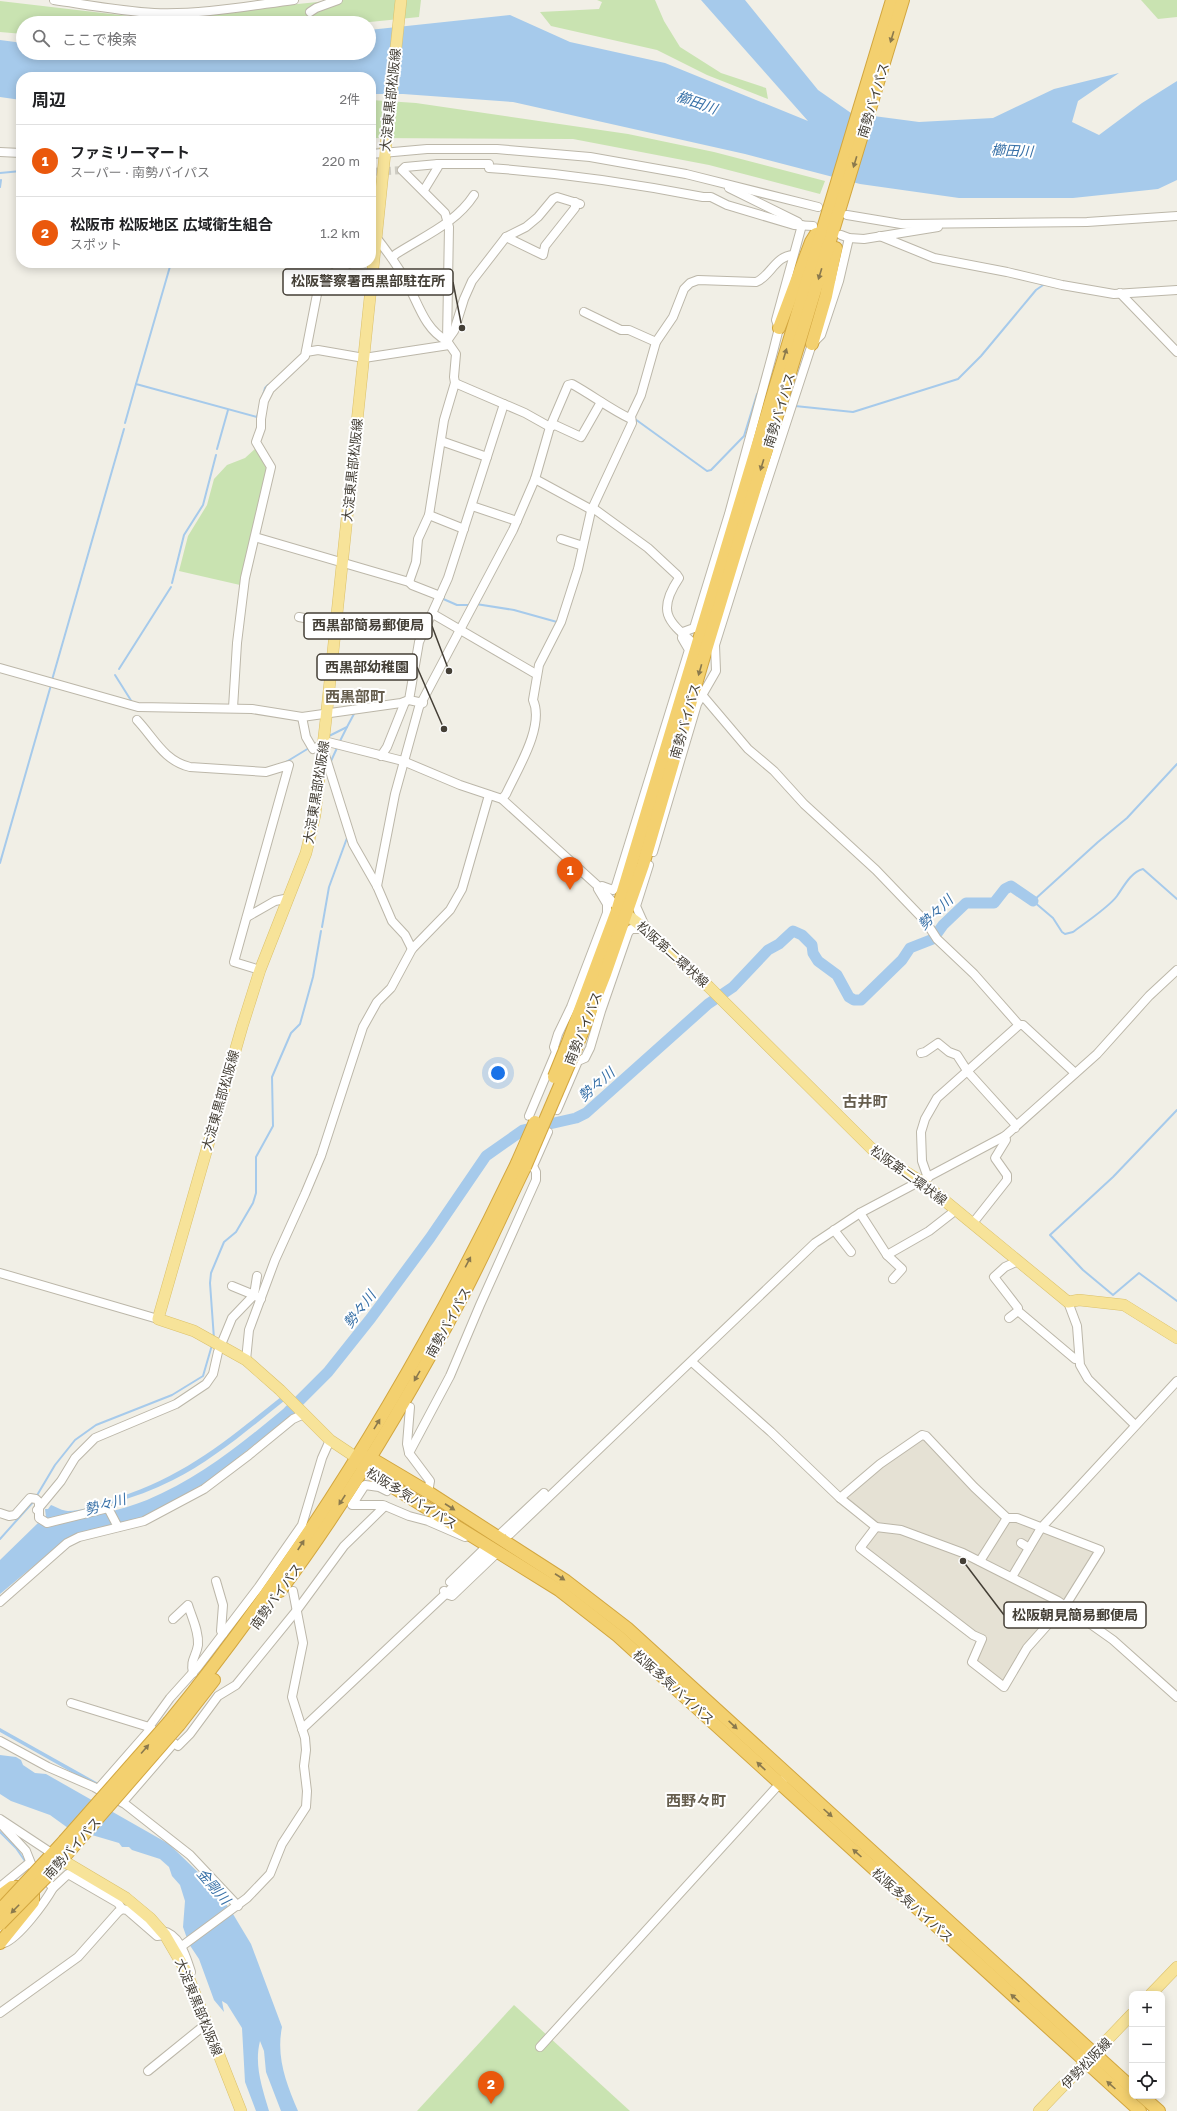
<!DOCTYPE html>
<html lang="ja">
<meta charset="utf-8">
<style>
:root{--surface:#fff;--page:#f2f2f2;--text:#202124;--muted:#757577;--line:#e0e0e0;--accent:#ea580c}
body{margin:0;font-family:"Golos Text","Noto Sans JP",sans-serif;background:var(--page);color:var(--text)}
.controls{position:absolute;right:12px;bottom:12px;display:grid;overflow:hidden;border-radius:8px;box-shadow:0 2px 10px #0003}
.controls button{width:36px;height:36px;display:grid;place-items:center;padding:0;border:0;border-bottom:1px solid var(--line);background:var(--surface);color:var(--text);font:20px sans-serif}
.you{position:absolute;left:498px;top:1073px;width:14px;height:14px;margin:-10px;border:3px solid #fff;border-radius:50%;background:#1a73e8;box-shadow:0 0 0 6px #1a73e833}
.badge{display:grid;place-items:center;width:26px;height:26px;border-radius:50%;background:var(--accent);color:#fff;font-size:13px;font-weight:700}
.pin{position:absolute;translate:-50% -33px;filter:drop-shadow(0 1px 2px #0008)}
.pin::after{content:'';position:absolute;top:21px;width:14px;height:12px;background:inherit;clip-path:polygon(0 0,100% 0,50% 100%)}
.list{margin:0;padding:0;list-style:none}
h2{display:flex;justify-content:space-between;align-items:center;height:52px;margin:0;padding:0 16px;font-size:17px}
h2 small{font-size:13px;font-weight:400;color:var(--muted)}
.list li{display:grid;grid-template-columns:26px 1fr auto;gap:12px;align-items:center;box-sizing:border-box;height:72px;padding:0 16px;border-top:1px solid var(--line)}
.list b{display:block;font-size:15px;white-space:nowrap}
.list p{margin:0;font-size:13px;white-space:nowrap;color:var(--muted)}
.list em{font-size:13px;font-style:normal;color:var(--muted)}
.icon{flex:none;width:22px;height:22px;fill:none;stroke:currentColor;stroke-width:2;stroke-linecap:round;stroke-linejoin:round}
.map{position:relative;flex:none;width:1177px;height:2111px;overflow:hidden}
.search{position:absolute;background:var(--surface);box-shadow:0 2px 10px #0003;left:16px;top:16px;width:360px;height:44px;display:flex;align-items:center;gap:10px;box-sizing:border-box;padding:0 14px;border-radius:22px;color:var(--muted);font-size:15px}
.panel{position:absolute;background:var(--surface);box-shadow:0 2px 10px #0003;left:16px;top:72px;width:360px;height:196px;border-radius:16px}
.map>svg:first-child{display:block}
</style>
<div class="map">
<svg width="1177" height="2111" viewBox="0 0 1177 2111">
<rect width="100%" height="100%" fill="#f1efe6"/>
<!-- residential -->
<path fill="#e5e1d4" d="M924,1437L973,1489L1017,1521L1097,1551L1065,1602L1004,1684L975,1661L986,1637L977,1634L863,1547L880,1526L844,1498L880,1468Z"/>
<!-- green -->
<g fill="#c9e3b1">
<path d="M337,0H421L419,17L360,23H23V34L0,32V1L154,19Z"/>
<path d="M597,0H655L664,21L680,47L721,73L766,88L768,99L707,75L657,50L551,26L540,12L599,9L602,2Z"/>
<path d="M1141,0H1177V17L1158,19Z"/>
<path d="M371,100L416,103L628,134L714,152L825,181L820,194L709,165L573,139L371,138Z"/>
<path d="M256,448L268,467L240,585L179,571L188,536L207,505L214,479L227,465L245,458Z"/>
<path d="M514,2005L630,2111H417Z"/>
</g>
<!-- water -->
<g fill="#a6caeb">
<path d="M701,0H745L818,90L851,113L919,122L993,118L1054,89L1119,73L1078,101L1072,122L1099,135L1142,103L1177,81V180L1158,189L1073,198H959L860,184L745,154L513,102L403,94H371V77H21V100L0,97V40L23,43V53H369V30L510,15L570,42L665,63L808,121Z"/>
<path d="M281,1397L284,1401C249,1429 213,1460 173,1480C134,1500 91,1509 49,1520L45,1527L58,1525L60,1521L62,1523C90,1516 120,1511 147,1500C200,1478 245,1441 288,1405L295,1412L209,1481L142,1518L75,1536L54,1549L0,1594V1560L38,1523L42,1524L46,1517L45,1509H48L51,1505C56,1507 63,1511 68,1511C81,1511 95,1505 107,1501C181,1479 222,1444 281,1397Z"/>
<path d="M0,1728L100,1784L96,1786L0,1732Z"/>
<path d="M0,1755L16,1757L21,1760L23,1765L35,1773L46,1774L169,1844L205,1879L230,1909L251,1944L282,2027C276,2057 286,2083 298,2111H281L266,2072L264,2051L260,2041C254,2065 262,2087 269,2111H256L245,2082L242,2028L227,2004L222,2001L224,2012L214,2000L199,1959L189,1944L183,1927L185,1901L180,1885L172,1876L169,1867L160,1859L132,1850L129,1847H122L119,1843L68,1828L50,1815L11,1801L0,1794Z"/>
</g>
<g fill="none" stroke-linecap="round" stroke-linejoin="round">
<!-- stream -->
<g stroke="#a6caeb" stroke-width="2">
<path d="M0,173L21,171"/>
<path d="M0,187L1,180"/>
<path d="M171,263L136,384L257,417L258,413"/>
<path d="M263,395L265,388L268,385"/>
<path d="M795,406L853,412L958,379L981,356L1036,290L1046,283"/>
<path d="M635,419L707,471L711,470L744,436L757,394"/>
<path d="M125,423L136,384"/>
<path d="M217,449L228,410"/>
<path d="M172,583L184,535L203,505L216,455"/>
<path d="M441,598L457,605H470"/>
<path d="M476,604L514,610L557,622"/>
<path d="M119,669L171,587"/>
<path d="M115,675L132,702"/>
<path d="M52,680L124,429"/>
<path d="M329,736L347,727L355,712"/>
<path d="M340,741L347,727"/>
<path d="M331,761L337,748"/>
<path d="M286,762L309,748"/>
<path d="M1177,764L1127,818L1098,842L1033,901L1053,918L1062,932L1065,934L1073,932C1085,923 1109,907 1117,896C1124,886 1131,872 1143,869L1177,899"/>
<path d="M0,863L51,685"/>
<path d="M322,927L329,887L347,838"/>
<path d="M1177,1110L1113,1177L1050,1235L1083,1270L1113,1295L1139,1273L1177,1301"/>
<path d="M214,1339L210,1283L211,1273L224,1242L236,1232L253,1203L256,1193V1157L273,1126L272,1077L291,1033L300,1024L313,977L321,931"/>
<path d="M36,1497L55,1465L75,1440L96,1425L172,1395L203,1376L212,1345"/>
<path d="M0,1539L34,1501"/>
<path d="M0,1832L16,1848L25,1861"/>
</g>
<!-- river -->
<path stroke="#a6caeb" stroke-width="11" d="M289,1411L328,1372L371,1318L430,1238L486,1156L523,1130L576,1118L586,1113L708,1004L733,987L768,950L779,944L793,931L802,935L812,945L813,953L818,961L837,975L849,997L854,1000H861L902,960L910,948L933,939L943,925L966,903H994L1005,889L1011,886L1033,901"/>
<!-- minor-tunnel -->
<path stroke="#ceccc3" stroke-width="8" stroke-dasharray="8 4" stroke-linecap="butt" d="M371,172L402,170"/>
<defs>
<g id="minor">
<path d="M54,0C88,5 121,11 154,13C200,15 248,6 294,0"/>
<path d="M310,12L316,8L338,0"/>
<path d="M0,152L21,153"/>
<path d="M371,154L427,149H497L590,157L686,174L818,207"/>
<path d="M729,188L798,222"/>
<path d="M424,190L438,167V164"/>
<path d="M847,215L901,224L1087,222L1177,216"/>
<path d="M371,231C384,247 396,263 406,281C418,302 424,329 447,341"/>
<path d="M841,235L849,238L864,239L938,227"/>
<path d="M880,236L934,258L1007,272L1062,285L1114,294L1177,290"/>
<path d="M506,237L543,255L545,246L575,208V202"/>
<path d="M392,258L396,254C424,236 456,223 474,195"/>
<path d="M1120,293L1177,352"/>
<path d="M584,312L621,330H629L656,342"/>
<path d="M447,341L454,331L464,299L472,281L506,237L526,227L538,217L553,199L557,197L580,204"/>
<path d="M306,352L318,350L364,358L449,345"/>
<path d="M455,383L525,413L550,427"/>
<path d="M550,427L555,425L581,437L601,402"/>
<path d="M441,441L487,457"/>
<path d="M535,479L592,510"/>
<path d="M472,506L517,521"/>
<path d="M593,508L648,548L677,575L679,578C654,615 671,623 700,649"/>
<path d="M429,515L464,529"/>
<path d="M255,537L409,582L412,585L440,596"/>
<path d="M561,539L583,546"/>
<path d="M409,582L416,562L418,539L429,515L444,420L455,383L454,377L456,354L447,341L449,227L445,213L402,170L405,167L438,164H489V168C561,173 632,183 703,197H711L727,205L794,225L813,226"/>
<path d="M433,614L536,674"/>
<path d="M299,617L335,624"/>
<path d="M683,632L694,628L729,514L773,352L779,328L776,320L802,225"/>
<path d="M0,668L138,707L252,709L302,717L401,703L409,700L423,703"/>
<path d="M703,696L748,749L774,771L804,804L876,870L926,922L937,939L974,974L1019,1025H1023L1075,1073"/>
<path d="M409,700L419,642L448,578L504,404"/>
<path d="M233,708L237,643L245,578L271,467L256,442L261,428V419L264,401L270,389L305,356L318,289L330,275L350,263"/>
<path d="M302,717L306,737L313,749L328,742L403,761L460,785L502,799L599,887L618,908"/>
<path d="M137,720C154,738 164,761 190,767L266,772L289,765L234,962L260,970"/>
<path d="M324,752L353,844L377,886L392,921L405,935L412,949"/>
<path d="M381,756L387,747L405,702"/>
<path d="M502,799L506,794C517,770 545,726 533,700L539,665L561,622L578,569L591,511L632,423L631,416L641,395L656,342L673,317L684,289L690,283L698,280L756,282C770,277 775,256 793,255"/>
<path d="M653,852L697,704L716,671L715,645L746,546L812,344L821,335L839,281L849,238"/>
<path d="M377,886L395,794L419,707L513,530L535,479L550,427L568,385L572,384C592,395 610,409 631,419"/>
<path d="M247,917L275,901L289,898"/>
<path d="M921,1053L925,1052L938,1043L949,1052L957,1055L968,1072L1015,1124V1128"/>
<path d="M557,1110L578,1061L585,1058L590,1048L601,1011L628,933L631,929H642L644,924L636,906L649,865"/>
<path d="M529,1116L556,1052L554,1047L558,1034L571,1007L607,913V904L598,889L602,886L613,890L616,886L689,650L682,638L683,632"/>
<path d="M928,1178L922,1161L921,1132L925,1119L937,1098L1019,1025"/>
<path d="M860,1213L887,1255L929,1231L956,1210"/>
<path d="M973,1223L1007,1180V1175L995,1158L1006,1140L1005,1136"/>
<path d="M834,1230L851,1252"/>
<path d="M887,1255L902,1269L893,1279"/>
<path d="M0,1273L158,1319"/>
<path d="M232,1286L254,1295L257,1276"/>
<path d="M1068,1302L1077,1326L1080,1365L1088,1379L1135,1425"/>
<path d="M1018,1311L1075,1359H1079"/>
<path d="M1009,1318L1018,1311V1308L994,1277L1005,1267L1018,1261"/>
<path d="M246,1360L249,1330L275,1260L305,1194L321,1156L363,1027L377,1002L391,988L412,949L450,910L462,889L489,795"/>
<path d="M692,1362L771,1432L840,1498L876,1527L901,1530L963,1553L1058,1601L1113,1640L1177,1697"/>
<path d="M330,1440L322,1458L302,1525L258,1588L197,1668L170,1698L149,1727L178,1746L190,1734L218,1696L236,1685L297,1610L344,1546L385,1506"/>
<path d="M409,1453L407,1444L410,1407"/>
<path d="M391,1485L387,1491L379,1487L365,1485L352,1505H383L409,1516L428,1521L465,1537L470,1535"/>
<path d="M428,1492L430,1481L409,1453L450,1376L480,1305L536,1180V1172L533,1166L548,1132"/>
<path d="M840,1498L880,1464L922,1435L926,1436L974,1487L1007,1518H1017L1100,1550L1067,1603L1027,1648L1004,1687L972,1662L982,1639L973,1635L860,1548L876,1527"/>
<path d="M37,1510L61,1481L75,1458L95,1438L176,1404L206,1384L213,1374L218,1352L232,1318L254,1295L261,1299"/>
<path d="M0,1513L9,1516L15,1515L30,1498L36,1499L39,1502V1518L47,1523L108,1508L118,1527"/>
<path d="M510,1534L815,1243L860,1213L1005,1136L1097,1054L1149,996L1177,970"/>
<path d="M497,1537L544,1493"/>
<path d="M1021,1543L1029,1548"/>
<path d="M980,1561L1007,1518"/>
<path d="M1012,1577L1041,1528L1177,1381"/>
<path d="M216,1581L223,1605L221,1631L223,1634"/>
<path d="M450,1582L488,1545"/>
<path d="M444,1591L446,1594L452,1596L498,1552"/>
<path d="M0,1602L67,1543L79,1537L144,1521L204,1489L249,1455L293,1419L304,1414"/>
<path d="M173,1619L188,1605C192,1618 199,1631 198,1645C196,1657 190,1660 193,1673"/>
<path d="M71,1703L149,1727L148,1732L98,1789"/>
<path d="M302,1729L487,1555"/>
<path d="M0,1741L48,1767L94,1787L125,1804L190,1855L238,1906"/>
<path d="M123,1802L174,1743"/>
<path d="M0,1819L56,1856"/>
<path d="M2,1825L26,1851L32,1866"/>
<path d="M0,1887L29,1863"/>
<path d="M53,1888L68,1874L118,1903L122,1909"/>
<path d="M162,1931C180,1934 186,1957 191,1972"/>
<path d="M4,1943C19,1938 45,1902 53,1888L49,1883"/>
<path d="M182,1946L247,1898L270,1874L282,1844L306,1807L307,1791L304,1766L306,1750L305,1738L292,1697L303,1643L293,1591"/>
<path d="M0,2013L78,1957L118,1912L122,1909L127,1910L157,1936L165,1935"/>
<path d="M540,2047L783,1780"/>
<path d="M148,2071L206,2024"/>
</g>
<g id="major">
<path d="M619,909L643,927L709,987L877,1154L922,1182L1068,1302L1079,1300L1124,1305L1177,1338"/>
<path d="M357,1458L330,1440L280,1390L246,1360L194,1331L158,1319L242,1027L260,970L306,853L315,815L326,719L401,0"/>
<path d="M62,1860L126,1898L150,1918L165,1935L186,1971L241,2111"/>
<path d="M1151,1994L1177,1967"/>
<path d="M1039,2111L1132,2014"/>
</g>
<g id="highway">
<path d="M779,328L811,242L816,234"/>
<path d="M812,344L826,296L836,248"/>
<path d="M567,1045L618,908L892,0"/>
<path d="M576,1048L605,974L643,865L705,653L903,0"/>
<path d="M357,1458L363,1467L372,1474L559,1590L618,1636L1140,2111"/>
<path d="M357,1458L369,1457L428,1492L566,1581L627,1628L1132,2088"/>
<path d="M280,1591C349,1499 409,1397 463,1295C485,1253 504,1210 525,1167"/>
<path d="M169,1722C308,1551 422,1362 517,1163"/>
<path d="M179,1725L214,1680"/>
<path d="M41,1866L64,1841"/>
<path d="M50,1873L72,1848"/>
<path d="M0,1896L12,1887H22"/>
<path d="M0,1943L33,1902V1890"/>
<path d="M1142,2096L1159,2111"/>
</g>
</defs>
<!-- minor casing -->
<use href="#minor" stroke="#bcb7a9" stroke-width="10"/>
<!-- major casing -->
<use href="#major" stroke="#dbc16b" stroke-width="12"/>
<!-- highway casing -->
<use href="#highway" stroke="#d2a63f" stroke-width="14"/>
<!-- minor -->
<use href="#minor" stroke="#fff" stroke-width="8"/>
<!-- major -->
<use href="#major" stroke="#f7e399" stroke-width="11"/>
<!-- highway -->
<use href="#highway" stroke="#f3d06f" stroke-width="12"/>
<defs>
<g id="highway-bridge">
<path d="M554,1077L567,1045"/>
<path d="M517,1163L535,1122"/>
<path d="M525,1167L576,1048"/>
<path d="M64,1841L169,1722"/>
<path d="M72,1848L179,1725"/>
<path d="M0,1910L41,1866"/>
<path d="M0,1924L50,1873"/>
</g>
</defs>
<!-- highway-bridge casing -->
<use href="#highway-bridge" stroke="#d2a63f" stroke-width="14" stroke-linecap="butt"/>
<!-- highway-bridge -->
<use href="#highway-bridge" stroke="#f3d06f" stroke-width="12"/>
</g>
<!-- one-way arrows -->
<defs><path id="oneway-solid" d="M-6-.8H1V-3.2L6.5 0L1 3.2V.8H-6Z"/></defs>
<g fill="#8a794d">
<use href="#oneway-solid" transform="translate(892 37) rotate(107)"/>
<use href="#oneway-solid" transform="translate(855 162) rotate(107)"/>
<use href="#oneway-solid" transform="translate(820 274) rotate(107)"/>
<use href="#oneway-solid" transform="translate(785 354) rotate(-73)"/>
<use href="#oneway-solid" transform="translate(762 465) rotate(107)"/>
<use href="#oneway-solid" transform="translate(700 670) rotate(106)"/>
<use href="#oneway-solid" transform="translate(468 1262) rotate(-62)"/>
<use href="#oneway-solid" transform="translate(417 1376) rotate(120)"/>
<use href="#oneway-solid" transform="translate(377 1424) rotate(-59)"/>
<use href="#oneway-solid" transform="translate(342 1500) rotate(123)"/>
<use href="#oneway-solid" transform="translate(450 1507) rotate(33)"/>
<use href="#oneway-solid" transform="translate(301 1545) rotate(-57)"/>
<use href="#oneway-solid" transform="translate(560 1577) rotate(33)"/>
<use href="#oneway-solid" transform="translate(733 1725) rotate(43)"/>
<use href="#oneway-solid" transform="translate(145 1749) rotate(-49)"/>
<use href="#oneway-solid" transform="translate(761 1766) rotate(-137)"/>
<use href="#oneway-solid" transform="translate(828 1813) rotate(42)"/>
<use href="#oneway-solid" transform="translate(857 1853) rotate(-138)"/>
<use href="#oneway-solid" transform="translate(15 1909) rotate(134)"/>
<use href="#oneway-solid" transform="translate(1015 1998) rotate(-138)"/>
<use href="#oneway-solid" transform="translate(1111 2085) rotate(-138)"/>
</g>
<g text-anchor="middle" dominant-baseline="central" stroke-width="4" stroke-linejoin="round" paint-order="stroke">
<!-- street labels -->
<g font-size="13" fill="#443f36" stroke="#fff">
<text transform="translate(390 100) rotate(-84)">大淀東黒部松阪線</text>
<text transform="translate(873 100) rotate(-73)">南勢バイパス</text>
<text transform="translate(779 410) rotate(-73)">南勢バイパス</text>
<text transform="translate(352 470) rotate(-84)">大淀東黒部松阪線</text>
<text transform="translate(685 721) rotate(-74)">南勢バイパス</text>
<text transform="translate(316 792) rotate(-81)">大淀東黒部松阪線</text>
<text transform="translate(673 954) rotate(42)">松阪第二環状線</text>
<text transform="translate(583 1028) rotate(-68)">南勢バイパス</text>
<text transform="translate(220 1100) rotate(-74)">大淀東黒部松阪線</text>
<text transform="translate(909 1175) rotate(36)">松阪第二環状線</text>
<text transform="translate(448 1322) rotate(-61)">南勢バイパス</text>
<text transform="translate(412 1498) rotate(32)">松阪多気バイパス</text>
<text transform="translate(276 1596) rotate(-54)">南勢バイパス</text>
<text transform="translate(674 1687) rotate(42)">松阪多気バイパス</text>
<text transform="translate(72 1848) rotate(-48)">南勢バイパス</text>
<text transform="translate(913 1905) rotate(42)">松阪多気バイパス</text>
<text transform="translate(199 2007) rotate(68)">大淀東黒部松阪線</text>
<text transform="translate(1086 2063) rotate(-46)">伊勢松阪線</text>
</g>
<!-- water labels -->
<g font-size="14" font-style="italic" fill="#3770a7" stroke="#fff">
<text transform="translate(697 102) rotate(19)">櫛田川</text>
<text transform="translate(1012 150) rotate(3)">櫛田川</text>
<text transform="translate(935 912) rotate(-44)">勢々川</text>
<text transform="translate(596 1084) rotate(-41)">勢々川</text>
<text transform="translate(359 1309) rotate(-52)">勢々川</text>
<text transform="translate(105 1504) rotate(-16)">勢々川</text>
<text transform="translate(214 1886) rotate(49)">金剛川</text>
</g>
<!-- quarter labels -->
<g font-size="15" font-weight="bold" fill="#665e4e" stroke="#fff">
<text x="355" y="696">西黒部町</text>
<text x="865" y="1101">古井町</text>
<text x="696" y="1800">西野々町</text>
</g>
</g>
<!-- callouts -->
<path fill="none" stroke="#443f36" stroke-width="1.5" d="M462 328L453 282M449 671L432 626M444 729L417 667M963 1561L1004 1615"/>
<g fill="#443f36" stroke="#fff" stroke-width="1.5">
<circle cx="462" cy="328" r="4"/>
<circle cx="449" cy="671" r="4"/>
<circle cx="444" cy="729" r="4"/>
<circle cx="963" cy="1561" r="4"/>
</g>
<g fill="#fff" stroke="#443f36" stroke-width="1.5">
<rect x="283" y="269" width="170" height="26" rx="4"/>
<rect x="304" y="613" width="128" height="26" rx="4"/>
<rect x="317" y="654" width="100" height="26" rx="4"/>
<rect x="1004" y="1602" width="142" height="26" rx="4"/>
</g>
<g font-size="14" text-anchor="middle" font-weight="bold" fill="#443f36">
<text x="368" y="286">松阪警察署西黒部駐在所</text>
<text x="368" y="630">西黒部簡易郵便局</text>
<text x="367" y="672">西黒部幼稚園</text>
<text x="1075" y="1620">松阪朝見簡易郵便局</text>
</g>
</svg>
<div class="controls">
<button>+</button>
<button>−</button>
<button><svg class="icon" aria-label="locate" viewBox="0 0 24 24"><circle cx="12" cy="12" r="6"/><path d="M12 2v4M12 18v4M2 12h4M18 12h4"/></svg></button>
</div>
<div class="you"></div>
<div class="pin badge" style="left:570px;top:890px">1</div>
<div class="pin badge" style="left:491px;top:2104px">2</div>
<div class="search"><svg class="icon" aria-label="search" viewBox="0 0 24 24"><circle cx="10" cy="10" r="6"/><path d="M15 15l6 6"/></svg>ここで検索</div>
<section class="panel">
<h2>周辺<small>2件</small></h2>
<ul class="list">
<li><span class="badge">1</span><div><b>ファミリーマート</b><p>スーパー · 南勢バイパス</p></div><em>220 m</em></li>
<li><span class="badge">2</span><div><b>松阪市 松阪地区 広域衛生組合</b><p>スポット</p></div><em>1.2 km</em></li>
</ul>
</section>
</div>
